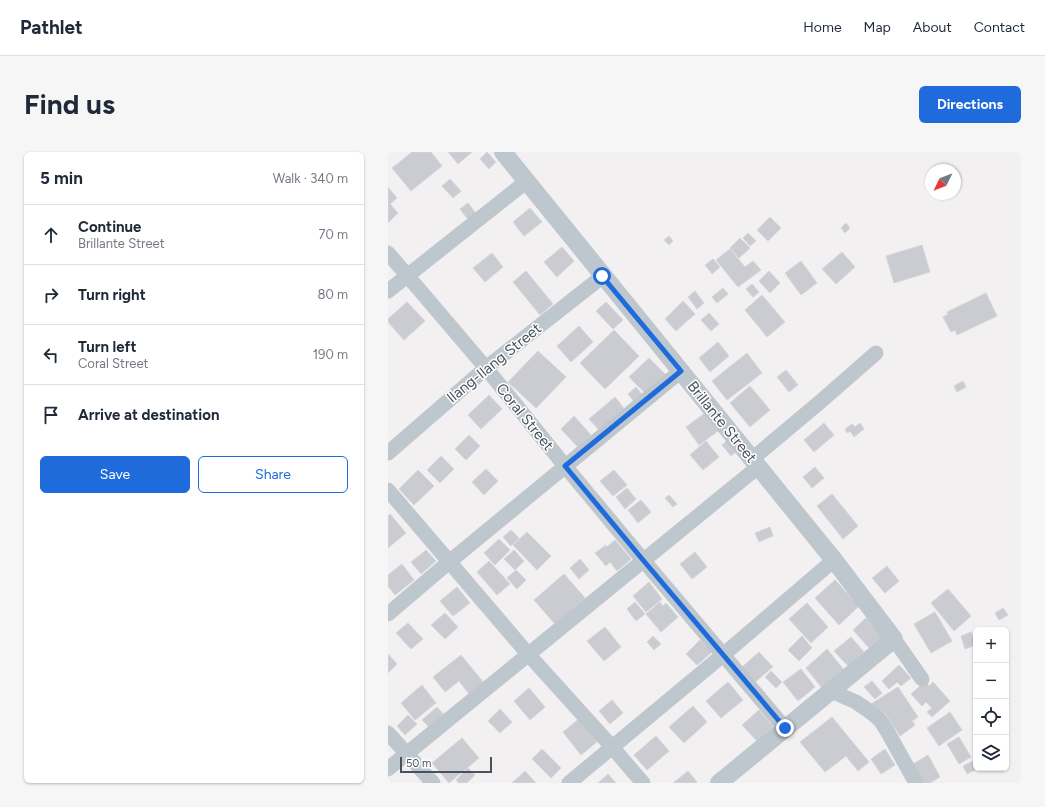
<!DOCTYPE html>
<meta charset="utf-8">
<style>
:root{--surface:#fff;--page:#f6f6f7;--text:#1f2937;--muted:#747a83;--line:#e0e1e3;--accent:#206bdc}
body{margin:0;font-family:Figtree,sans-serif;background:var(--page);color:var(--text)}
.controls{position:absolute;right:12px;bottom:12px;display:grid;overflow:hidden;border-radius:6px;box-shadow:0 1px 3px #0004}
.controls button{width:36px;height:36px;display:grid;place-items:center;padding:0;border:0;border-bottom:1px solid var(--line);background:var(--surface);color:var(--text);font:20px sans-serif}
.compass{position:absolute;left:537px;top:12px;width:36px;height:36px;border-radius:50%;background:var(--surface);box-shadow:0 1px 3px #0004;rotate:227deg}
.scale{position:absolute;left:12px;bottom:10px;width:92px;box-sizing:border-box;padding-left:4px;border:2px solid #48525d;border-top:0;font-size:11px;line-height:14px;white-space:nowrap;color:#48525d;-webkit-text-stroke:3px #fff;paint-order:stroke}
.stop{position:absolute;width:12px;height:12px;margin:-9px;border:3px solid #206bdc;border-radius:50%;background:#fff}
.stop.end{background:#206bdc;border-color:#fff;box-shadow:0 1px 4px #0008}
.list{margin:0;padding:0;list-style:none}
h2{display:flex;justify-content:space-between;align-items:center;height:52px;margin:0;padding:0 16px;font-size:17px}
h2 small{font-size:13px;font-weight:400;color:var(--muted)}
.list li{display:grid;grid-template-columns:26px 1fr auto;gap:12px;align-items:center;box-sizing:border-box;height:60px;padding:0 16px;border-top:1px solid var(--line)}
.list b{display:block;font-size:15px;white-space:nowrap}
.list p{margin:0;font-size:13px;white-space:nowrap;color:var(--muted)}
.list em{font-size:13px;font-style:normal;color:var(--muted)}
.actions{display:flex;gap:8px;padding:12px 16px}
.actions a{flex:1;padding:9px 0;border:1px solid var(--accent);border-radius:6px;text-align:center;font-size:14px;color:var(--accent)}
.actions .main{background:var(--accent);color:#fff}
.icon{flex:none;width:22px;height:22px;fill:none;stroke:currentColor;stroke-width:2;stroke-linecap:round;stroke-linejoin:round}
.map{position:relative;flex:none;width:633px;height:631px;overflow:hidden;border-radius:6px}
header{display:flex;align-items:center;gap:24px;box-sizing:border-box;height:56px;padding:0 20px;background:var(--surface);border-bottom:1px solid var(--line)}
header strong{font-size:19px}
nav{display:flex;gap:22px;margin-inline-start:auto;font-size:14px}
.intro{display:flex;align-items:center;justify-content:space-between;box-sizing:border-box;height:96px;padding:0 24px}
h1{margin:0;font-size:28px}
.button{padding:10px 18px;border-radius:6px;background:var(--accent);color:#fff;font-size:14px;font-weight:700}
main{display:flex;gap:24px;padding:0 24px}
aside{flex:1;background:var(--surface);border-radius:6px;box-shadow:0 1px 3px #0004}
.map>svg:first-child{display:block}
</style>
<header>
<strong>Pathlet</strong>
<nav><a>Home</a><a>Map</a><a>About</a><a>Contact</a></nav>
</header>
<div class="intro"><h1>Find us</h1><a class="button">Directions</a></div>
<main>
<aside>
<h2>5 min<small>Walk · 340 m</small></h2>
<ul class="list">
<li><svg class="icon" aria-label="ahead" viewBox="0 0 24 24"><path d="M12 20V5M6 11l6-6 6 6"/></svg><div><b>Continue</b><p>Brillante Street</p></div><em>70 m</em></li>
<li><svg class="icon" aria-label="right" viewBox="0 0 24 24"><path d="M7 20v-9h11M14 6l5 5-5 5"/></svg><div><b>Turn right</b></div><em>80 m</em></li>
<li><svg class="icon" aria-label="left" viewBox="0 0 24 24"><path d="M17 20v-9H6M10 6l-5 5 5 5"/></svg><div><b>Turn left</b><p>Coral Street</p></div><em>190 m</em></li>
<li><svg class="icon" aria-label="arrive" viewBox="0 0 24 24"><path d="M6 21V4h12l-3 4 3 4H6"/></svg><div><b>Arrive at destination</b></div></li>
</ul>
<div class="actions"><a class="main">Save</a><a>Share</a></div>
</aside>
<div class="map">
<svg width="633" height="631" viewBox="0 0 633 631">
<rect width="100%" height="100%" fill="#f2f0f0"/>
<!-- building -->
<g fill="#caccd2" stroke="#d4d6db">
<path d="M24,0H43L54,14L23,39L4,16Z"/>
<path d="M60,0H84L70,12Z"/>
<path d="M99,0L108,10L101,17L92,7Z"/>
<path d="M62,27L73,39L65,46L54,34Z"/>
<path d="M0,35L9,46L0,54Z"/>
<path d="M80,51L90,64L82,70L72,57Z"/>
<path d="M2,52L10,61L0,71V54Z"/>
<path d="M142,56L154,70L136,84L125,70Z"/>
<path d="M382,65L393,76L380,89L369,78Z"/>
<path d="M458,71L462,76L457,81L453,76Z"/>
<path d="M360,81L368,89L362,94L355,86Z"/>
<path d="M281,84L285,89L281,93L276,88Z"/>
<path d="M352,86L362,96L351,106L342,96Z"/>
<path d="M534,93L542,120L506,131L498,104Z"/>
<path d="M174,95L186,109L169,125L156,110Z"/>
<path d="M342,97L357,115L365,109L373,118L350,135L328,108Z"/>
<path d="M454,100L467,115L448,132L434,117Z"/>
<path d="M104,101L115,115L97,130L85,116Z"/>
<path d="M325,107L332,115L324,122L317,113Z"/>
<path d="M413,109L429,131L413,143L397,121Z"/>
<path d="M138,119L165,152L152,163L125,130Z"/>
<path d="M381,119L392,131L382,141L371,129Z"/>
<path d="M364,132L371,140L365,145L358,137Z"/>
<path d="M335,136L340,142L329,151L324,145Z"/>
<path d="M307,139L316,151L309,157L300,145Z"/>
<path d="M598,141L609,164L569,183L567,178L563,180L555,165L560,162L559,160Z"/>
<path d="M374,143L397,170L379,185L357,158Z"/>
<path d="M295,149L307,162L288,179L277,167Z"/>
<path d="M19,150L37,169L16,188L0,170V167Z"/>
<path d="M218,150L235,168L225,177L208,159Z"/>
<path d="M321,161L331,172L323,179L313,168Z"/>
<path d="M191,174L205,190L183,210L169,194Z"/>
<path d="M226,178L251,204L217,237L192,211Z"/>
<path d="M330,190L341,204L322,220L311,206Z"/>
<path d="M150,199L178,225L148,256L120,230Z"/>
<path d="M359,201L374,221L339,248L324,229Z"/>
<path d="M261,206L279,224L259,243L241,225Z"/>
<path d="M398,218L410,233L401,240L389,225Z"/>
<path d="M575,229L578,235L569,240L566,234Z"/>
<path d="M362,234L382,258L362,275L342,251Z"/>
<path d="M248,235L257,246L249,253L240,242Z"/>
<path d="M101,243L114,257L93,277L80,263Z"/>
<path d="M227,245L238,259L213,280L201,267Z"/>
<path d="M317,261L330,279L311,293L298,275Z"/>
<path d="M186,264L203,283L190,295L173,277Z"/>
<path d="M436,271L446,283L426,300L416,288Z"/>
<path d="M472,271L476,277L466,285L462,279L459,281L457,277L464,272L467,275Z"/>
<path d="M81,283L92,294L78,308L67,297Z"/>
<path d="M340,288L349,299L343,304L334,293Z"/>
<path d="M318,289L331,305L315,318L302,303Z"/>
<path d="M53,304L66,317L52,331L39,318Z"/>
<path d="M427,315L436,326L424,336L415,325Z"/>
<path d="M98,317L110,329L96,343L84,330Z"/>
<path d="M30,318L46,334L26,353L11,337Z"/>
<path d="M226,318L239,333L225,344L212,329Z"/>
<path d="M239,336L248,347L237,357L228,345Z"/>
<path d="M444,342L470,374L455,387L429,354Z"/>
<path d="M281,343L289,352L285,355L277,346Z"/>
<path d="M253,348L263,360L250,371L240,358Z"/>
<path d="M2,362L18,381L0,396V364Z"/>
<path d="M382,375L385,384L371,390L367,381Z"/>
<path d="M123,378L131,386L123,394L115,385Z"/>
<path d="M139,380L163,404L149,418L125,393Z"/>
<path d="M111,387L122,398L107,413L96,401Z"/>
<path d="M227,388L243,407L229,419L222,410L218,414L207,401L218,393L219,395Z"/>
<path d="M38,398L48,409L33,422L23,410Z"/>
<path d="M126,398L136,409L127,418L116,407Z"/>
<path d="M307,400L319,415L304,427L292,412Z"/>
<path d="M192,407L201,418L191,427L182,416Z"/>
<path d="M101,409L122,432L109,443L89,420Z"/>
<path d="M14,412L26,428L7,443L0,434V423Z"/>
<path d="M499,414L511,429L497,441L484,426Z"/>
<path d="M128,418L138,428L129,437L119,426Z"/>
<path d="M176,422L197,446L167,472L146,448Z"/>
<path d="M447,428L471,454L451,473L427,446Z"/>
<path d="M261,430L274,447L258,460L245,444Z"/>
<path d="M69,435L82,451L65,464L52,449Z"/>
<path d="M560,437L583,464L566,479L543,451Z"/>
<path d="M247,450L257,462L248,469L239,457Z"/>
<path d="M272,450L275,454L278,451L290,465L273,480L258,462Z"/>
<path d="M419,451L440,475L423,491L401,467Z"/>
<path d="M615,456L620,463L611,468L607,461Z"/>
<path d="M547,460L564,489L543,501L526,472Z"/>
<path d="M57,461L70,475L57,487L43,473Z"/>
<path d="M478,466L495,485L482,497L465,478Z"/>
<path d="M20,471L35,487L23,497L8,481Z"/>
<path d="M217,475L233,495L216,509L199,489Z"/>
<path d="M583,480L588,493L577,497L573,484Z"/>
<path d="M265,484L273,492L266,498L259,490Z"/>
<path d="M414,484L424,496L411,509L400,498Z"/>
<path d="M463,485L476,500L460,514L446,499Z"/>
<path d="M312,488L324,500L309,513L298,502Z"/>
<path d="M439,497L456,518L434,536L418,516Z"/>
<path d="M371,500L385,515L366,531L353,516Z"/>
<path d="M0,502L9,512L0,521Z"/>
<path d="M73,503L96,531L81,542L71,529L57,540L45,525Z"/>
<path d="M511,513L523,526L513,534L509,530L501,537L494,529Z"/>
<path d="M413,517L427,535L410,549L395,530Z"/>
<path d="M383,519L394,530L388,536L377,525Z"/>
<path d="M484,529L494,541L487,547L476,535Z"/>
<path d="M538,529L541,534L545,530L562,549L544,565L539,560L544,556L538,550L534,554L523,542Z"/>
<path d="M340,530L355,548L333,566L318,549Z"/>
<path d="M34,533L48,551L27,568L13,551Z"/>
<path d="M510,535L530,565L524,569L527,573L512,584L497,561L491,565L483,552Z"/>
<path d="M141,536L157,555L142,568L126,549Z"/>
<path d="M224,548L235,561L222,572L211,559Z"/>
<path d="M305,554L319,570L296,591L281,575Z"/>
<path d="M49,555L57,564L43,577L34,568Z"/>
<path d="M112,557L124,570L112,581L100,569Z"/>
<path d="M371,558L385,574L369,589L354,573Z"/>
<path d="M562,560L574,578L551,594L539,576Z"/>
<path d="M20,563L29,572L17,583L9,574Z"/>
<path d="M444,565L481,610L470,619L458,604L437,620L412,590Z"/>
<path d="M191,567L209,590L193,603L175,580Z"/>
<path d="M268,584L281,599L259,618L246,603Z"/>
<path d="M571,585L583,605L571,612L559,592Z"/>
<path d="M74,586L91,606L61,631L44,611Z"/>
<path d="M154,597L173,616L163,626L144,607Z"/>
<path d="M497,597L507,613L493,622L483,607Z"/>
<path d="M540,603L552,625L542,631H536L525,612Z"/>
<path d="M585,609L589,617L579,622L575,614Z"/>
<path d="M80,616L87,623L79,631H71L68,628Z"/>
<path d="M137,619L148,631H124Z"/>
<path d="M300,619L309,630L308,631H285Z"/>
<path d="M220,622L228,631H210Z"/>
</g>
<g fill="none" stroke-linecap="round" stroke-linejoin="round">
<!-- minor -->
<g stroke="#bec7ce" stroke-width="15">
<path d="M0,101L98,216L177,314L255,408L397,576"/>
<path d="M0,139L139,29"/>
<path d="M0,301L98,216L215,124"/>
<path d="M364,307L432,250L488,201"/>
<path d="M0,338L140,502L224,595L255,631"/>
<path d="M0,462L61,410L293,219"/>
<path d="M506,487L534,527"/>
<path d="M443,539L468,550L481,559L492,568L498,577L528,631"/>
<path d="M0,581L45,631"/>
<path d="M0,617L370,315"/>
<path d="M181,631L335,503L446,408"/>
</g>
<!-- tertiary -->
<path stroke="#bec7ce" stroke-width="18" d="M115,0L446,408L506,487L331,631"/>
</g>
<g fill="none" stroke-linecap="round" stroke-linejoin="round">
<!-- route -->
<path stroke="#206bdc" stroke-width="5" d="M214,124L293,219L177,314L255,408L397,576"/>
</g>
<g text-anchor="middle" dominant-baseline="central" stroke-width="3" stroke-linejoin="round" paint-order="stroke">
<!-- street labels -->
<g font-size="15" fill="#48525d" stroke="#fff">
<text transform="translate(106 211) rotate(-39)">Ilang-Ilang Street</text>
<text transform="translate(137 265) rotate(51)">Coral Street</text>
<text transform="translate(334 270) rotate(51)">Brillante Street</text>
</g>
</g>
</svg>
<div class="controls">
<button>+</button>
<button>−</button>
<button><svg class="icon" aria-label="locate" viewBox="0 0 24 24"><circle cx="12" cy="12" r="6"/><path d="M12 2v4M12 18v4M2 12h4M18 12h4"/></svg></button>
<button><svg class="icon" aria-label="layers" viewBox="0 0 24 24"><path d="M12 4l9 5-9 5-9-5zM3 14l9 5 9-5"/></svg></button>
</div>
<svg class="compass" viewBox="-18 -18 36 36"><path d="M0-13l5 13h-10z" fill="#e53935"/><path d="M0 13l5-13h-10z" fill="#747a83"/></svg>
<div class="scale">50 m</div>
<div class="stop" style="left:214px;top:124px"></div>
<div class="stop end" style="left:397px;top:576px"></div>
</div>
</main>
